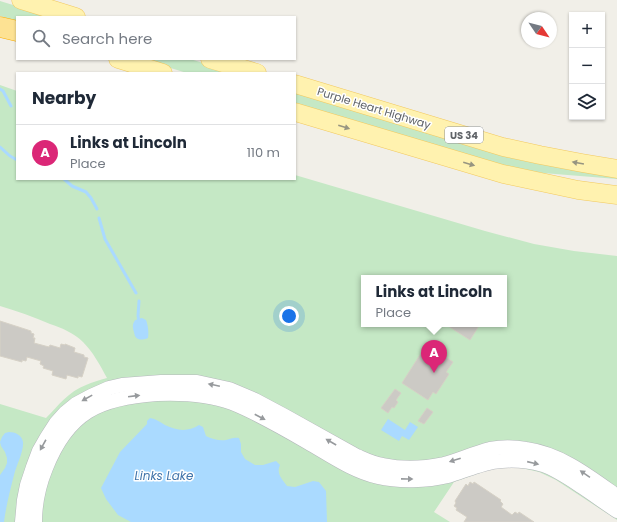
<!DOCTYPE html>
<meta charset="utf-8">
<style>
:root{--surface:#fff;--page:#f6f6f7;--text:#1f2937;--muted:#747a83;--line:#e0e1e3;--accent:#db2777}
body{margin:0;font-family:Poppins,sans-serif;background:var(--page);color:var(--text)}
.controls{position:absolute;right:12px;top:12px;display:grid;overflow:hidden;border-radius:0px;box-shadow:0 1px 3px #0004}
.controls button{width:36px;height:36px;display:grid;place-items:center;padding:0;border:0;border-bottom:1px solid var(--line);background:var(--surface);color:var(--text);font:20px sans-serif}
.compass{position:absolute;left:521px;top:12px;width:36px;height:36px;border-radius:50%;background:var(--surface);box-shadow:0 1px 3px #0004;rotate:125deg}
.you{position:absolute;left:289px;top:316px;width:14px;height:14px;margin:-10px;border:3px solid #fff;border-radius:50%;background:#1a73e8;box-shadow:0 0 0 6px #1a73e833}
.badge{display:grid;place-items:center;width:26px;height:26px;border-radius:50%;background:var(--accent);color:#fff;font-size:13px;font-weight:700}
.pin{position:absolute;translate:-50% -33px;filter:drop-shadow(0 1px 2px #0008)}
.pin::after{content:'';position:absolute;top:21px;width:14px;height:12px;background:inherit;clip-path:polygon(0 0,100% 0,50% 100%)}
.popup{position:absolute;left:361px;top:275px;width:146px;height:52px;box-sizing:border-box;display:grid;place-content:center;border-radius:0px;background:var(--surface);filter:drop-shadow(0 1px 3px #0005);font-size:13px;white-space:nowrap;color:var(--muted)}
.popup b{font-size:15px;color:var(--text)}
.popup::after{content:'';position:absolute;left:50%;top:100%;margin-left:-8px;border:8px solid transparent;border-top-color:var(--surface)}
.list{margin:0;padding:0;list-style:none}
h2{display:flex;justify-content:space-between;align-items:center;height:52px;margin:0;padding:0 16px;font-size:17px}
h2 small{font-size:13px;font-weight:400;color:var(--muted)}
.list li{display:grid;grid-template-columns:26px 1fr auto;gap:12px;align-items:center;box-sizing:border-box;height:56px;padding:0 16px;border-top:1px solid var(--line)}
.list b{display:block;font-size:15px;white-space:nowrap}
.list p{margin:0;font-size:13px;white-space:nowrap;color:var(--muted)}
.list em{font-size:13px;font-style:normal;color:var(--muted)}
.icon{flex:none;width:22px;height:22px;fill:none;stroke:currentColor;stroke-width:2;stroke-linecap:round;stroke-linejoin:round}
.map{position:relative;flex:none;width:617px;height:522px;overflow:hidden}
.search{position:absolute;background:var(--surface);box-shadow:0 1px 3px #0004;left:16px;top:16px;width:280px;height:44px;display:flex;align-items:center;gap:10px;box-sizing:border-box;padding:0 14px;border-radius:0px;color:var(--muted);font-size:15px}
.panel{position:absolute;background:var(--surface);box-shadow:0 1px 3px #0004;left:16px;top:72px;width:280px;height:108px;border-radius:0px}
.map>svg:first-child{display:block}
</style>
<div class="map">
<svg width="617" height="522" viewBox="0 0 617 522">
<rect width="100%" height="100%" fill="#f1efe8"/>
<!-- green -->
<g fill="#c5e8c5" fill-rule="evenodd">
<path d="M0,1L52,17H17V21L0,16Z"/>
<path d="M141,59H190L236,73H187Z"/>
<path d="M0,85L17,91V179H295V175L485,231L534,244L574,251L617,256V520L556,480L539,472L517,467L496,468L485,471L454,482L434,512L450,522H0V404L46,418C58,406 69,391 86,385C92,382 100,380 107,378C100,365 93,352 83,342C74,333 62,328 50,324C34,317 17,311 0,306ZM364,278H504V324H364Z"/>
<path d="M295,91L617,175V179L543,173L504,167L295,106Z"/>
</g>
<!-- water -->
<g fill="#aadaff">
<path d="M142,318L146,320C148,325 149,333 148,338C140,341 135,340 134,332C133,329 132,325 134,322C135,319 139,319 142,318Z"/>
<path d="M150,418C156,419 160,422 165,425C177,431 188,432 199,425L203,427L206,436C212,439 219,441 226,440C231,439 233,437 239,438L241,444V452L245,459L255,465H263L276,461L280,465C276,474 282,479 287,486L295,487L313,481L319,482L326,491L327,522H131L118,515L106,499L101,488L120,452L147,424V421Z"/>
<path d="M388,419L405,430L410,422L418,427L409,440L402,436L399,441L381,430Z"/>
<path d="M9,432C15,432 22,435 23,442C24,451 16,466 14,475C10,491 6,506 4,522H0V475L5,468L7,463V458L5,452L1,446L0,442L2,437L5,433Z"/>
</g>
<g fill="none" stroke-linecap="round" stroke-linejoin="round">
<!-- stream -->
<g stroke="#aadaff" stroke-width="3">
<path d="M0,89L3,91L11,106"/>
<path d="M0,147L10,156L17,160"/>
<path d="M64,179L72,186L86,192L91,198L97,209"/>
<path d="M99,218L105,239L136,293"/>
<path d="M139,301L138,316L139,321"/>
</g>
</g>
<!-- building -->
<g fill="#cccac5" stroke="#d6d1c6">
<path d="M0,321L31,331V333L34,334L33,338H35L34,343L49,347L50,345L60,348L61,344L65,345V344L75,348L74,352L84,355V357L88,358L82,377L78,376V378L67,375L66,379L52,375L53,371L43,368L44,366L40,364L41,361L27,357L26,361L22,360V362L0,356Z"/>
<path d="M445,324H480L470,340Z"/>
<path d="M425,347L433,353L435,350L453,362L446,372L449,374L436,394L433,392L428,400L402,383Z"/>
<path d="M395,389L401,393L396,400L398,402L394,408L392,407L388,413L381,408Z"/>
<path d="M427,408L433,412L424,424L418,421Z"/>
<path d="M470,482L473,484L474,482L501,500L500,501L503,504L501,507L512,515L515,512L518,514L519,512L534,522H464L467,517L456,510L457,508L454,506L456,503L455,501L466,484L468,486Z"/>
</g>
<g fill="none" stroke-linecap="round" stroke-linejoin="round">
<defs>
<g id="minor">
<path d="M22,522L24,500L27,485L33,467L39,451L47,437L56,423L65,413L76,404L91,396L109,388L122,385L161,382H197L229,389L255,400L285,416L357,456C366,460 374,464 383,465C402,469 425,468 444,464C459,460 474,453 490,449C501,447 515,447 526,449C561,454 589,476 617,496"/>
<path d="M35,522C35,503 39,485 46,468C68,412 99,398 157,394C182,393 208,394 232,403C257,413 283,428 307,442C330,455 352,471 378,477C399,482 427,481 448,476C458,473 468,469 478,466C499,459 521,459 543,465C557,470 570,479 582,487C594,495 605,503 617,511"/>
</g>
<g id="major">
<path d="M21,0L76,17"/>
<path d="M118,59L163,73"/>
<path d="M210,59L257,73"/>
<path d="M295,84L503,147L540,155L582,163L617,169"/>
<path d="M295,112L503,174L578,190L617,195"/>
</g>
<path id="highway" d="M0,27L17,31"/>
</defs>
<!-- minor casing -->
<use href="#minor" stroke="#b5b8bc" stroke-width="15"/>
<!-- major casing -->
<use href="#major" stroke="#f2c960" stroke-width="19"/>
<!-- highway casing -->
<use href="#highway" stroke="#f9ab00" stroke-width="21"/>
<!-- minor -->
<use href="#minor" stroke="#fff" stroke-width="14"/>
<!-- major -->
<use href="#major" stroke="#fff2af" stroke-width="18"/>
<!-- highway -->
<use href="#highway" stroke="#fde293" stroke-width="20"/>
</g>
<!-- one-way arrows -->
<defs><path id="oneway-solid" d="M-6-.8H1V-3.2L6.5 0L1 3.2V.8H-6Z"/></defs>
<g fill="#979581">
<use href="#oneway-solid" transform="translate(344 127) rotate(17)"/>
<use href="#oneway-solid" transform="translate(578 163) rotate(-170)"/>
<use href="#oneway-solid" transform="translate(469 164) rotate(16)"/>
</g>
<g fill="#979a9d">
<use href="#oneway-solid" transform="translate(214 385) rotate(-168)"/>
<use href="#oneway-solid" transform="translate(134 396) rotate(-7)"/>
<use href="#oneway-solid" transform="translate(87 398) rotate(151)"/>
<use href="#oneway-solid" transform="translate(260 417) rotate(28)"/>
<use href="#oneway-solid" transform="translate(331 442) rotate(-150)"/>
<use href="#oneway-solid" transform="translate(43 445) rotate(119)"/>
<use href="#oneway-solid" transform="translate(455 460) rotate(162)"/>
<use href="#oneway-solid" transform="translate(533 463) rotate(13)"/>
<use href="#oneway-solid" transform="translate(585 474) rotate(-146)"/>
<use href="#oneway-solid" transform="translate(407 479) rotate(1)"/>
</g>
<g text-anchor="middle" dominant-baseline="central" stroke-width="3" stroke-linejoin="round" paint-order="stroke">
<!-- shield labels -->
<rect fill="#fff" stroke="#8f9295" stroke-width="1" x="445" y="127" width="38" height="16" rx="3"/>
<g font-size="10" font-weight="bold" fill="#5f6368">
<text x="464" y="135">US 34</text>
</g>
<!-- street labels -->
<g font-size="11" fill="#5f6368" stroke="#fff">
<text transform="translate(374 108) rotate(17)">Purple Heart Highway</text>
</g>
<!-- water labels -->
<g font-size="12" font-style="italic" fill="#4174aa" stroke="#fff">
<text x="164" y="475">Links Lake</text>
</g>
</g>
</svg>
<div class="controls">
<button>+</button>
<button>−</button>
<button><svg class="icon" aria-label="layers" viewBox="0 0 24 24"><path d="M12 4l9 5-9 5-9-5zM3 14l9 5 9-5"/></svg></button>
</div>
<svg class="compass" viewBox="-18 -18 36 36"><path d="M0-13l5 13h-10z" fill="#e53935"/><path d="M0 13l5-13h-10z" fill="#747a83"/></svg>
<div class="you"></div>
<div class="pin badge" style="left:434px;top:373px">A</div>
<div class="popup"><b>Links at Lincoln</b>Place</div>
<div class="search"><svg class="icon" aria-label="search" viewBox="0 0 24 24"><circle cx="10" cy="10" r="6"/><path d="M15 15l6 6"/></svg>Search here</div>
<section class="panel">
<h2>Nearby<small></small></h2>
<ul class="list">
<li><span class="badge">A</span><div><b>Links at Lincoln</b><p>Place</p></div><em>110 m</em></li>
</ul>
</section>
</div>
